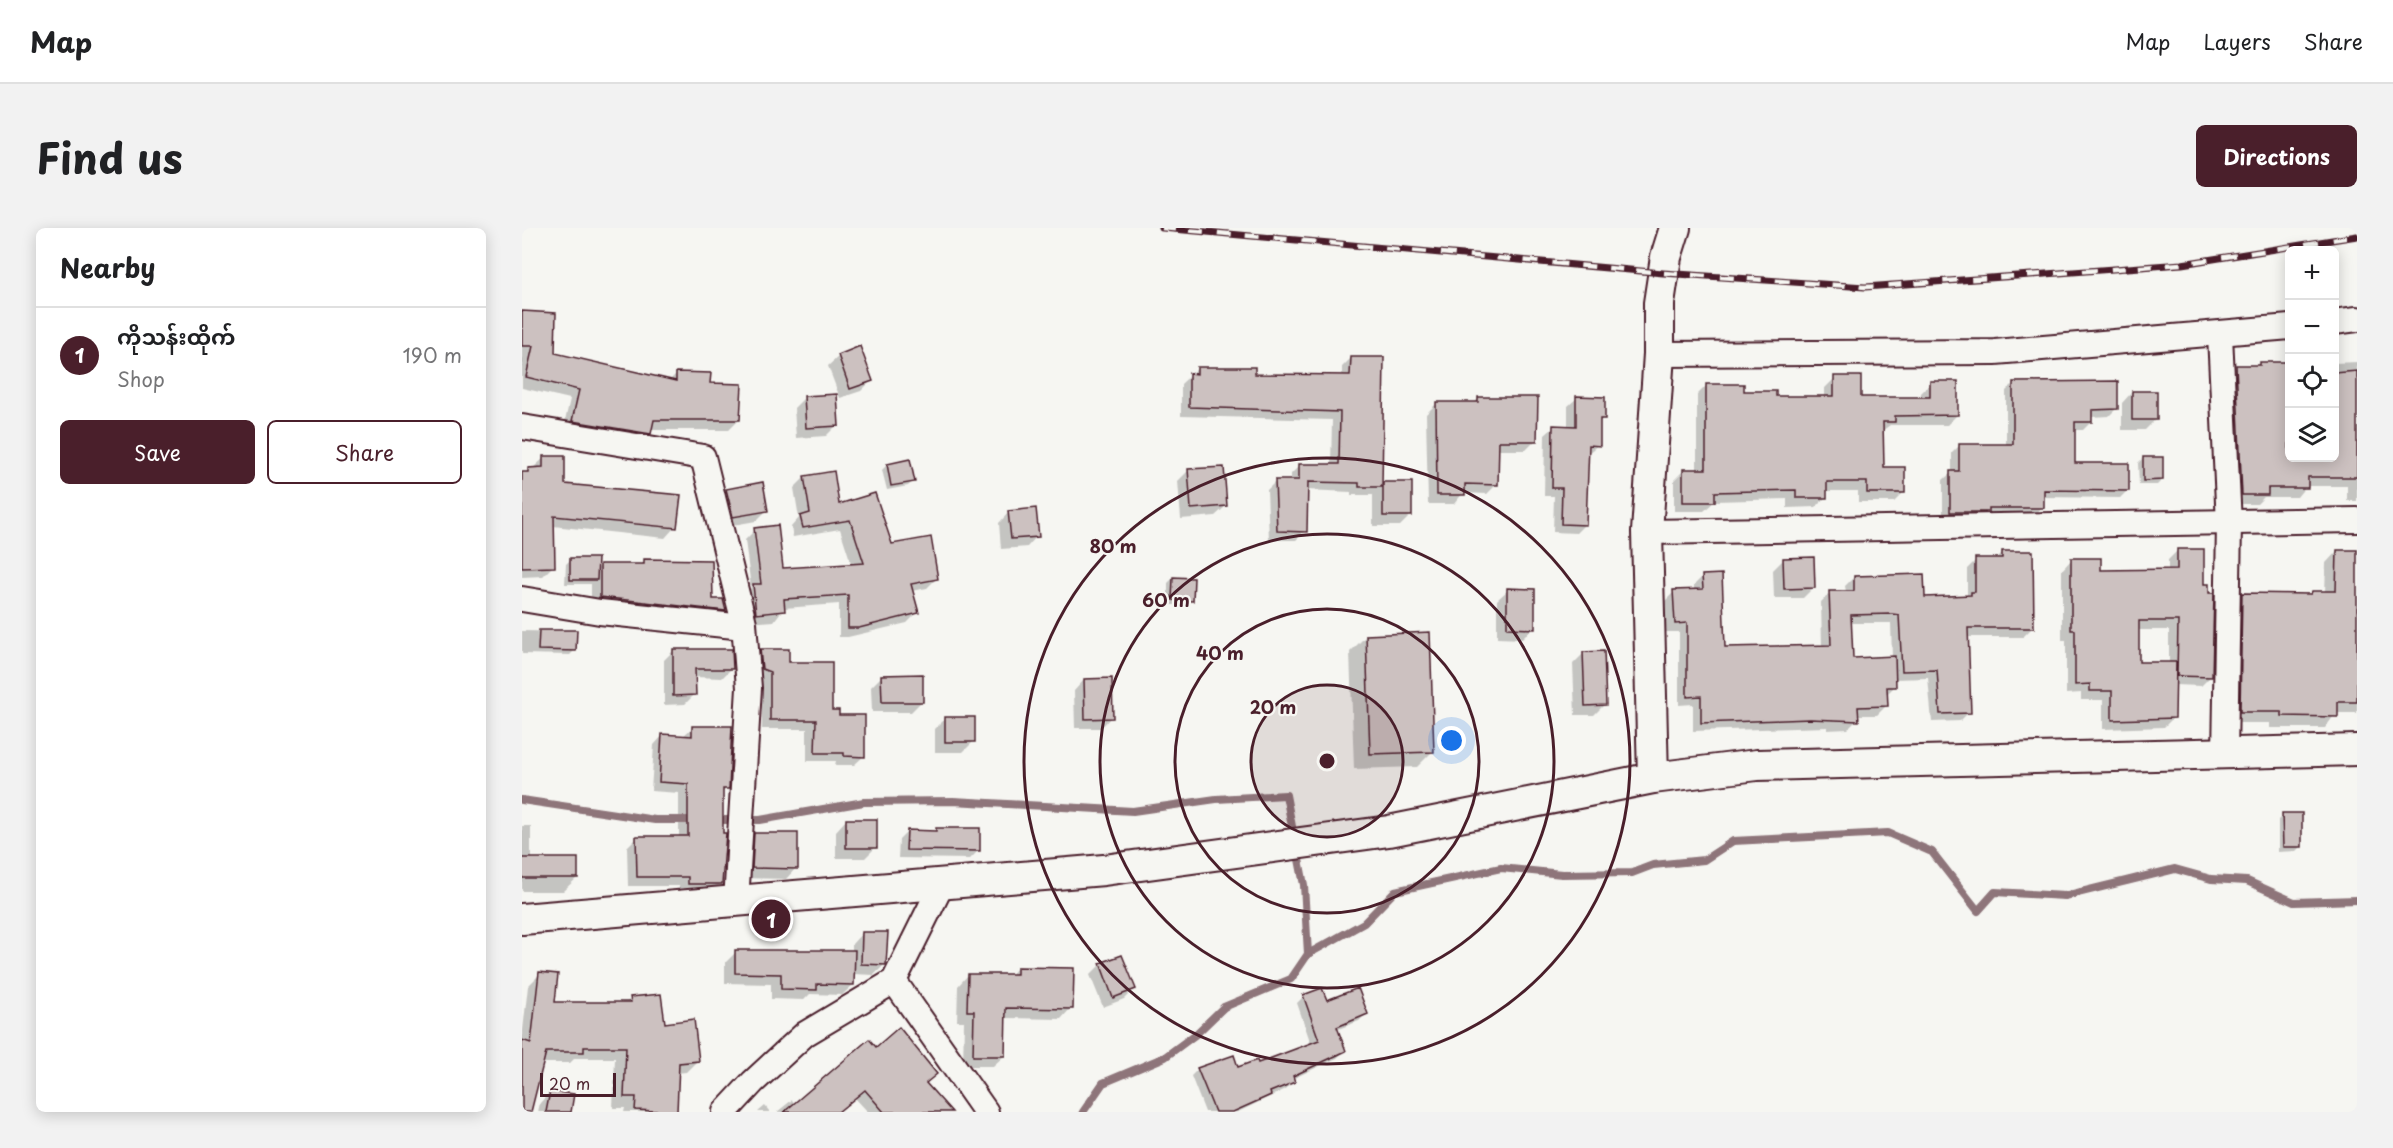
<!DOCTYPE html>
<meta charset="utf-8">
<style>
:root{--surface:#fff;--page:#f2f2f2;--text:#202124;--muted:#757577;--line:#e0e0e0;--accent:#4a1f2b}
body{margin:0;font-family:"Playpen Sans","Noto Sans Myanmar",sans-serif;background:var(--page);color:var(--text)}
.controls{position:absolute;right:18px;top:18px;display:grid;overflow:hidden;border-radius:9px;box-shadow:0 3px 15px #0003}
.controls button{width:54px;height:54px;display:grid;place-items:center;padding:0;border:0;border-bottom:2px solid var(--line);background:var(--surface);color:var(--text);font:30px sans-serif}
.scale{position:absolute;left:18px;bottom:15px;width:76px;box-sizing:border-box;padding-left:6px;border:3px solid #4a1f2b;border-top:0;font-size:16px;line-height:21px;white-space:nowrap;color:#4a1f2b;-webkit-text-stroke:4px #f6f6f2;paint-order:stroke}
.you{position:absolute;left:930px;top:513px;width:21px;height:21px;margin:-15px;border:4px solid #fff;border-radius:50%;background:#1a73e8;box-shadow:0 0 0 9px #1a73e833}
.badge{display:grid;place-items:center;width:39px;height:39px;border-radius:50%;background:var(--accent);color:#fff;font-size:20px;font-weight:700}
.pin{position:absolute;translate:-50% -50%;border:3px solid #fff;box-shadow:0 2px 6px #0006}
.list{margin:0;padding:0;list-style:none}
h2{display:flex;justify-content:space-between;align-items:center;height:78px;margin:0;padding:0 24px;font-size:26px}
h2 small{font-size:20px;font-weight:400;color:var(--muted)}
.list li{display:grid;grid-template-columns:39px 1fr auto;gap:18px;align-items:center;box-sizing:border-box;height:96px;padding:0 24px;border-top:2px solid var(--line)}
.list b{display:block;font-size:22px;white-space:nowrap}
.list p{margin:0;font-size:20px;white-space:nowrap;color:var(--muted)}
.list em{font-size:20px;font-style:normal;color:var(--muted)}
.actions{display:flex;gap:12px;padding:18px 24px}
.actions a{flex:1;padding:14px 0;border:2px solid var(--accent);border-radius:9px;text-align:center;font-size:21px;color:var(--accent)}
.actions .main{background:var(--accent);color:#fff}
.icon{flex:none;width:33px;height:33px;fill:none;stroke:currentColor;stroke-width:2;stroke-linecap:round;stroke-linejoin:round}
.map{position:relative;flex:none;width:1835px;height:884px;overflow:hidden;border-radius:9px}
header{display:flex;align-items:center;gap:36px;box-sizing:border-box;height:84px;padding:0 30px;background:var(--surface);border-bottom:2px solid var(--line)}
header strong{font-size:28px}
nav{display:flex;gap:33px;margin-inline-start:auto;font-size:21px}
.intro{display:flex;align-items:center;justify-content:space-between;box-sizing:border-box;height:144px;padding:0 36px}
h1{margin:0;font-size:42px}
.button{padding:15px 27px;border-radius:9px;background:var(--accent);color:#fff;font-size:21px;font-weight:700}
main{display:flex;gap:36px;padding:0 36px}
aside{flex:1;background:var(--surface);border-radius:9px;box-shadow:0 3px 15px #0003}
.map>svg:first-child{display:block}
</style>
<header>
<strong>Map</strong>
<nav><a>Map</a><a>Layers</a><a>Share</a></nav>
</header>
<div class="intro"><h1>Find us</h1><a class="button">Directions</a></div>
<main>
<aside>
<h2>Nearby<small></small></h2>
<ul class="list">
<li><span class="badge">1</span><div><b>ကိုသန်းထိုက်</b><p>Shop</p></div><em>190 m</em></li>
</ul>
<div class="actions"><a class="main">Save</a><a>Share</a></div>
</aside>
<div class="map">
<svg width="1835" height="884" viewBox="0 0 1835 884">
<rect width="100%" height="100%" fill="#f6f6f2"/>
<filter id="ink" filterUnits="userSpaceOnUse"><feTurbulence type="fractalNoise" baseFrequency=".0167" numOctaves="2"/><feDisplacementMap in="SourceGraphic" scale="12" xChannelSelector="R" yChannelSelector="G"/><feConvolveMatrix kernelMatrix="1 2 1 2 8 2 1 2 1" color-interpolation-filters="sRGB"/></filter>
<g filter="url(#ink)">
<!-- shadow -->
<g fill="#0003" fill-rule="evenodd">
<path d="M0,84L31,126L147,153L155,145L187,156L217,192L207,202H129L118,215L41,202L48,171L0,160Z"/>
<path d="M317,128L350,152L339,163L318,170L306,138Z"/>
<path d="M829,130L861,131L858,259L862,256L889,287L878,298H851V267H829V264L784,262L783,303L774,312H747L745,262L754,253H769V246L778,237H809L810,192L659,188V156L676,140L732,147L820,148V139Z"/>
<path d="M1835,134V273H1825V258H1784L1775,269H1742L1735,276H1711L1705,148L1714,139L1768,135V230H1812V135Z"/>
<path d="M1313,150L1338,171H1399V165L1409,155L1435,187L1425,197H1368L1360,203V240L1382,264L1372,274H1336V263H1303L1304,269L1294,279L1265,280V271L1193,273L1182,283H1152V252L1162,242H1175V167L1185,157L1253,170H1303V160Z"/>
<path d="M1491,156L1595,180L1587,188L1569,189V194L1561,202H1551V236L1605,263L1598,270L1520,269V279L1513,287L1421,291V252L1430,244V225L1438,217H1484V163Z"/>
<path d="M1610,164L1633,192L1623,202H1600V175Z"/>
<path d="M283,169L315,197L304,208L274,210L272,180Z"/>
<path d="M957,170L1014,212L1004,222H975V256L965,266L941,265L932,276H906L904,186L914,176H951Z"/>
<path d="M1055,170L1081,190L1077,195L1076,217L1066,225L1063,296L1054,305L1031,304L1032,268H1022L1023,207L1032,199H1046V178Z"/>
<path d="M22,230L42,257L153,299L143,310L31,298V338L21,348L0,349V246L11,240Z"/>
<path d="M1621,230L1640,252L1635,257H1617L1616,235Z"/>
<path d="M365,237L391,253L386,258L365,262L360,242Z"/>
<path d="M667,242L704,278L693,288L659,291L656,253Z"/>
<path d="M311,245L316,278L415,350L405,360L389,363L395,385L385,395L326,409H317V376L262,380L252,393L225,395L221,368L229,360L223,312L233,302L260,341L330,338L318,301L271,309L269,299L277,290L272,260L282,250Z"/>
<path d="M240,256L244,283L234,293L200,299L194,273L204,262Z"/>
<path d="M487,284L515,308L505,319L479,321L477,295Z"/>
<path d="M1656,322L1680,358L1689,448L1679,458L1652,457V489L1642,499L1581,501V472H1559V465L1544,466V412H1540V342L1549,332L1577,344L1646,343V332ZM1615,402H1647V436L1615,435Z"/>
<path d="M1815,323H1835V485H1814L1803,500H1748V495H1707L1709,379L1721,367L1787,368L1790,365H1803L1804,335Z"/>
<path d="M1480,325L1510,400L1501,409H1444L1447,484L1438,493L1410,494L1406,450L1373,451V458L1364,467V478L1355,487H1335V492L1326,501L1305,502V499L1171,503V476L1157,477V404H1144L1143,373L1152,364L1172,363V357L1181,348L1201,421L1300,419L1299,374L1308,365L1324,364L1323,358L1332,349L1402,370L1445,369V341L1454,332H1473ZM1328,395H1369L1370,430L1329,431Z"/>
<path d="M49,331L74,342L79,337L117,338L123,333L203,382L194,391L69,378V356H43L44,336Z"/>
<path d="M1262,331L1292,359L1281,370H1252L1251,342Z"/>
<path d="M651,350L670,372L665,377H646V355Z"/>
<path d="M986,362L1011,400L1000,411L975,410V372Z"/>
<path d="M0,403L53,404V422L48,427L0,426Z"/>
<path d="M844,408L911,523L895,539L832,541L828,424Z"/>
<path d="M151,423L210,440L200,450L172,449V467L163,476L142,477V432Z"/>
<path d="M239,423L316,489L342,528L332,537H313L314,533H285V501H240V453L231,450L230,432Z"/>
<path d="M1062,425L1083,476L1072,487H1053L1051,436Z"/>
<path d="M360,448L400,473L389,484H350L349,459Z"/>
<path d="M562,452L589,489L579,500H553L552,463Z"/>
<path d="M424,490L451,514L441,524H413V501Z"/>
<path d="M171,499L205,560L199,566V655L189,665H157V658H106L105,619L114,610L157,609V565L129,563L132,517L141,507L161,508Z"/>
<path d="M1761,587L1779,618L1774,623L1756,624V592Z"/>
<path d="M324,592L354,619L343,630H314V603Z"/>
<path d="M0,598H9V632L55,650L41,663H0Z"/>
<path d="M415,602L457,622L448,631L376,630L377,612L385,604H412Z"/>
<path d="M233,607L274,640L264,651L220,650L222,617Z"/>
<path d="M340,705L363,736L352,747L331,746V757L320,767L288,766L282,772L249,771V756L203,755V735L214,724H330V716Z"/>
<path d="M599,729L612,761L602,771L581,779L568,747L578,737Z"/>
<path d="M495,740L549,780L539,791L483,790L482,828L471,838H441L442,793H435L436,758L446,747L488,748Z"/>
<path d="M18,746L31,775H104L109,770L141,796L176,832L164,844L155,845L153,884H102L103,880H91L93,830H53L48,835H20L0,877V811L6,758Z"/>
<path d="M782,768L844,786L837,793L814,802L822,823L815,830L770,851L771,853L764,861L716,884H683L669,848L676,841H715L736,837L789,816L775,775Z"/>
<path d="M354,821L403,855L428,884H346L333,870L316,884H255L270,872L273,876Z"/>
<path d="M28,864L47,884H16L18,875Z"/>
<path d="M243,878L248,884H236Z"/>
</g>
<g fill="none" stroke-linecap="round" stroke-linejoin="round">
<!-- stream -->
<g stroke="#8e747a" stroke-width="8">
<path d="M0,572L133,592H174"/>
<path d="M192,592H238L342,574L431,573L611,583L694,571L764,567L772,609"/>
<path d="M775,621L782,657L786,726"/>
<path d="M561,884L581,855L643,829L674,806L702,779L769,751L786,726L842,695L873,663L979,640L1040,646L1110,645L1131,637L1182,632L1211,613L1366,605L1410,624L1456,683L1473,664L1543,668L1653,641L1689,651L1725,653L1772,674L1835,672"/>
</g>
</g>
<!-- building -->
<g fill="#ccc1c0" stroke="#4a1f2b" stroke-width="1.5">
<path d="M0,83L34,85L33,125L154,153V144L189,145L188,155L220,156L218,192H132L129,206L50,193L57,162L4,149L11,118H0Z"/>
<path d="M338,118L351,153L328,161L316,127Z"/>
<path d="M829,129H862L860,259H837V255L786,254L785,304L755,303L753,252H777V236H817L818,184L667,179V145L675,146V139H733V146L828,147Z"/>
<path d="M1738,134H1767V230H1812V145L1835,143V249H1786V260H1746V267H1720L1714,137H1738Z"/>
<path d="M1312,148H1339V169H1408V153H1436V187L1373,188V194H1361L1362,239H1383V265H1345V254H1305V270H1274V262L1193,264V274H1161V241H1184V156H1222V163H1254V168H1312Z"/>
<path d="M1596,153V181L1570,182V194H1553V235H1607V263L1522,262V280H1467V284H1428V243H1437V216H1491V154Z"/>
<rect x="1610" y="163" width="25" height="29"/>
<path d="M315,166L317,198L284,200L282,168Z"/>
<path d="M1054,168L1083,169V191H1078V218L1067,217L1064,297L1039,296L1040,260H1030L1031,197L1054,198Z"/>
<path d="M956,169H1016L1015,213H977L976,257L943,256V267H915L914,174H956Z"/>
<path d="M21,228H43V256L159,267L155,300L32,288L33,339L0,340V244H6V240L21,239Z"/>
<path d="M1621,229H1641V252L1621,253Z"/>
<path d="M388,231L393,254L369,258L365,236Z"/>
<path d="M702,239L705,278L669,281L666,241Z"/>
<path d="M312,243L317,276L353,265L370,316L409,309L416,351L389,356L397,385L337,400H326V367L262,371L263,383L234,386L231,356H239L232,300L256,297L261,340L342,335L328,292L281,300L278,288L288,285L282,248Z"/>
<path d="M241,254L246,283L211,289L204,261Z"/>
<rect x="861" y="254" width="29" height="34"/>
<path d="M514,280L517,309L489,311L486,283Z"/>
<path d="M1655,321H1682V356H1687V365H1692L1690,449L1655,448L1656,393H1617V434H1654L1653,490L1590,492V463H1568V456L1553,457V402H1549V330H1579V342L1655,341Z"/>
<path d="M1815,322H1835V474H1816V489L1760,488V484H1718L1720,365L1789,366L1790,363H1814Z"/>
<path d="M1480,323H1511L1512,400H1446L1449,485L1418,486L1415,442L1380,443L1377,387L1370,386L1329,387L1331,430L1373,428L1374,459H1365L1366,478L1336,479L1337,493L1288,491L1179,495V468L1165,469V395L1153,396L1151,362L1181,361L1180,347L1200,346L1203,419L1309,417L1307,363H1332V348L1402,346L1403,369L1449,367V364H1453V330H1480Z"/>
<path d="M1292,329L1293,360L1262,361L1261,330Z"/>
<path d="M48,330H76L75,352H48Z"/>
<path d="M122,331L190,332L191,371H201L204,383L78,369V336H122Z"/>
<path d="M651,349L672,350L671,373L650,372Z"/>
<path d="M985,360L1013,361V401L985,400Z"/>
<path d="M17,402H55L54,423L16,422Z"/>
<path d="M908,404L912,524L848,526L844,407Z"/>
<path d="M151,421H210L211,441H173L174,467L151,468Z"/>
<path d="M238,421H267V434H310V482H317V487H343V529L322,528V525H293L294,492H248V444L240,441Z"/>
<path d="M1082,423L1084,477L1063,478L1061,424Z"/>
<path d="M401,446V474H360L359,447Z"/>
<path d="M590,450L591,490L563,491L562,451Z"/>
<rect x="423" y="489" width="30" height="25"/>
<path d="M170,498H210L207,561H201V605H204L200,656H166V649H115L114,608H166V556L137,554L140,506L170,508Z"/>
<path d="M1760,585H1780V619H1761Z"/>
<rect x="324" y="591" width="31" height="29"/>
<path d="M414,600H458V623L384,622L385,602L414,603Z"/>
<path d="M232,605H276V641L230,640Z"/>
<rect x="0" y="630" width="56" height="20"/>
<path d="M340,704H366L364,737L339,736Z"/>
<path d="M213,722H333L332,757L295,756V762L259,761V746L213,745Z"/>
<path d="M600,727L614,761L591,770L578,735Z"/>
<path d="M495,739L552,740L551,781L484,780L483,828H451L452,783H445L446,746H495Z"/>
<path d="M17,744L36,746L33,774H109L108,769L139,766L143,795L172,791L177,833L157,835L155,884L113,882L114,869H102L104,819H62V824H24L9,884H0V812L9,815Z"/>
<path d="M800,760L805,772L836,760L846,786L815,799L824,823L771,848L773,854L748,864L749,867L711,884H693L675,840L712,827L716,839L735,832L736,835L797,812L781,767Z"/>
<path d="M377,799L415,846L404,855L430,884H362L343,862L316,884H262L347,811L354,819Z"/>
<path d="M28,863L52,866L49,884H24Z"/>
</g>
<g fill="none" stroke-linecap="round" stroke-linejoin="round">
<defs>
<g id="minor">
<path d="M1812,94L1835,91"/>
<path d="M1698,107L1707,296L1703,526"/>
<path d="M1137,126L1473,124L1768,99"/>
<path d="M0,199L181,229L222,395L227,460L214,674"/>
<path d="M1125,304L1835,292"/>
<path d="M0,371L78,384L222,399"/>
<path d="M372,753L464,884"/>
<path d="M203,884L231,854L283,806L372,753L420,656"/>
</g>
<g id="tertiary">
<path d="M1131,550L1125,304L1137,126V75L1144,29L1153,0"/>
<path d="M0,691L582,642L867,603L1131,550L1235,537L1835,522"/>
</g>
</defs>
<!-- minor casing -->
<use href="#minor" stroke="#4a1f2b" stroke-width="28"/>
<!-- tertiary casing -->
<use href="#tertiary" stroke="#4a1f2b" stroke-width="34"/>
<!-- minor -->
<use href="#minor" stroke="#f6f6f2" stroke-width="24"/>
<!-- tertiary -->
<use href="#tertiary" stroke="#f6f6f2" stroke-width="30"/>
<defs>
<path id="rail" d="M640,0L1141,45L1343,59L1660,36L1835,8"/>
</defs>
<!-- rail casing -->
<use href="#rail" stroke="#4a1f2b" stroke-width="7"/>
<!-- rail -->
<use href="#rail" stroke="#f6f6f2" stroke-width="4.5" stroke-dasharray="14" stroke-linecap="butt"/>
</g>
</g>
<!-- distance rings -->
<circle cx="805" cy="533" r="76" fill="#4a1f2b" fill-opacity=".12"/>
<g fill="none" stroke="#4a1f2b" stroke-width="3">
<circle cx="805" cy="533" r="76"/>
<circle cx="805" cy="533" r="152"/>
<circle cx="805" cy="533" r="227"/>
<circle cx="805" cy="533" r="303"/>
</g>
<circle cx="805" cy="533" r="9" fill="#4a1f2b" stroke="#f6f6f2" stroke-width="3"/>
<g font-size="18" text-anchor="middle" font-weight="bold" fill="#4a1f2b" stroke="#f6f6f2" stroke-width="4.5" stroke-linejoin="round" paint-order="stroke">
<text x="591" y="325">80 m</text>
<text x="644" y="379">60 m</text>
<text x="698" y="432">40 m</text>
<text x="751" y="486">20 m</text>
</g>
</svg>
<div class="controls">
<button>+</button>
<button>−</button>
<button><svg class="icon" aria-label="locate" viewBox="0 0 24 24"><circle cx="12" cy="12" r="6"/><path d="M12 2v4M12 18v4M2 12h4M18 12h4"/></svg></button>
<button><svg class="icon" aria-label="layers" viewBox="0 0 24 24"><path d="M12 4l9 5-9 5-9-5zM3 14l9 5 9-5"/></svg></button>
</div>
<div class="scale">20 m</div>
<div class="you"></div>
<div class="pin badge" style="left:249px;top:691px">1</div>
</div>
</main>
